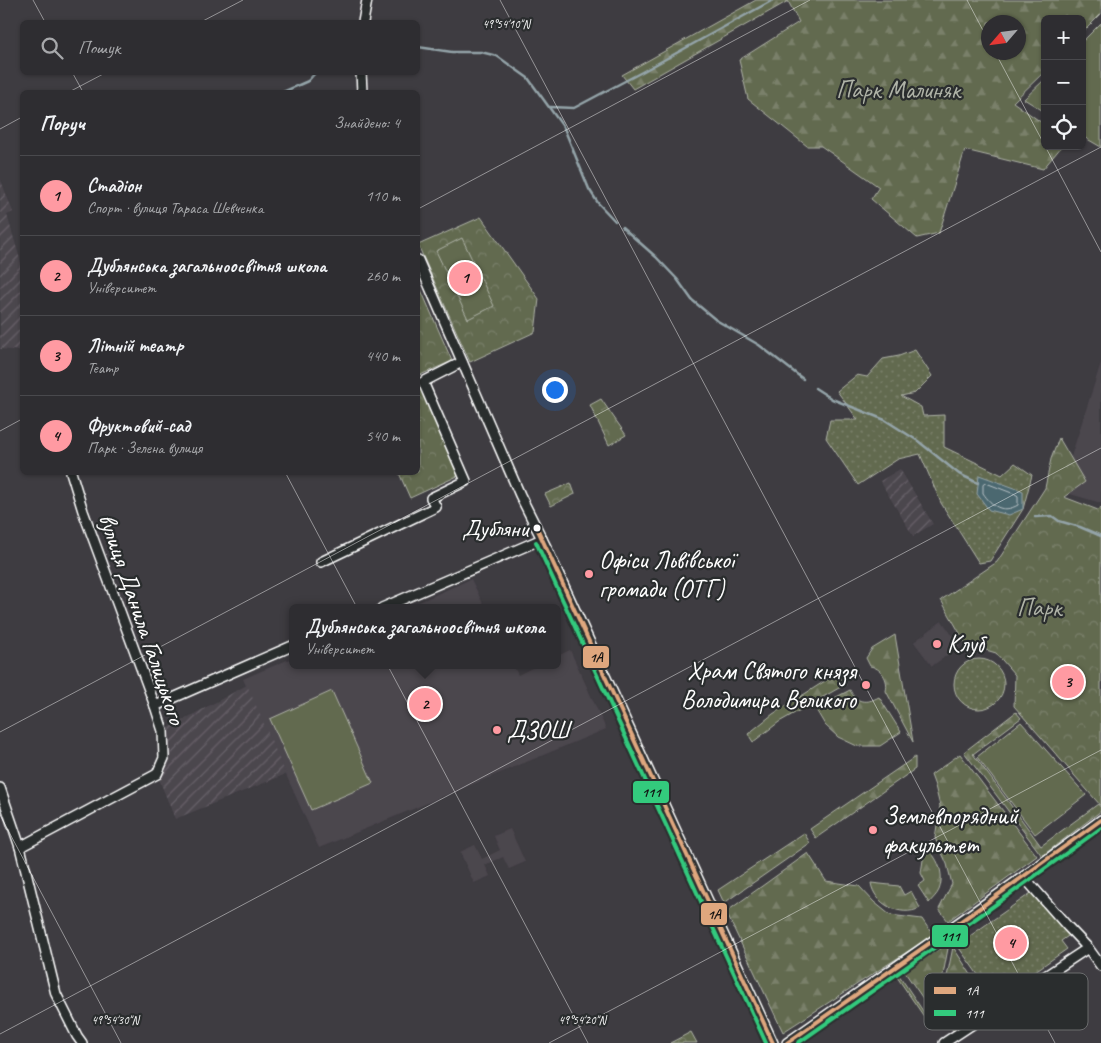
<!DOCTYPE html>
<html lang="uk">
<meta charset="utf-8">
<style>
:root{--surface:#2e2d31;--page:#363539;--text:#f1f3f6;--muted:#a7a8ab;--line:#49494d;--accent:#ff9aa2}
body{margin:0;font-family:Caveat,sans-serif;background:var(--page);color:var(--text)}
.controls{position:absolute;right:15px;top:15px;display:grid;overflow:hidden;border-radius:8px;box-shadow:0 1px 4px #0004}
.controls button{width:45px;height:45px;display:grid;place-items:center;padding:0;border:0;border-bottom:1px solid var(--line);background:var(--surface);color:var(--text);font:25px sans-serif}
.compass{position:absolute;left:981px;top:15px;width:45px;height:45px;border-radius:50%;background:var(--surface);box-shadow:0 1px 4px #0004;rotate:242deg}
.you{position:absolute;left:554px;top:389px;width:18px;height:18px;margin:-12px;border:4px solid #fff;border-radius:50%;background:#1a73e8;box-shadow:0 0 0 8px #1a73e833}
.badge{display:grid;place-items:center;width:32px;height:32px;border-radius:50%;background:var(--accent);color:#111;font-size:16px;font-weight:700}
.pin{position:absolute;translate:-50% -50%;border:2px solid #fff;box-shadow:0 1px 5px #0006}
.popup{position:absolute;left:289px;top:604px;width:272px;height:65px;box-sizing:border-box;display:grid;place-content:center;border-radius:8px;background:var(--surface);filter:drop-shadow(0 1px 4px #0005);font-size:16px;white-space:nowrap;color:var(--muted)}
.popup b{font-size:19px;color:var(--text)}
.popup::after{content:'';position:absolute;left:50%;top:100%;margin-left:-10px;border:10px solid transparent;border-top-color:var(--surface)}
.list{margin:0;padding:0;list-style:none}
h2{display:flex;justify-content:space-between;align-items:center;height:65px;margin:0;padding:0 20px;font-size:21px}
h2 small{font-size:16px;font-weight:400;color:var(--muted)}
.list li{display:grid;grid-template-columns:32px 1fr auto;gap:15px;align-items:center;box-sizing:border-box;height:80px;padding:0 20px;border-top:1px solid var(--line)}
.list b{display:block;font-size:19px;white-space:nowrap}
.list p{margin:0;font-size:16px;white-space:nowrap;color:var(--muted)}
.list em{font-size:16px;font-style:normal;color:var(--muted)}
.icon{flex:none;width:28px;height:28px;fill:none;stroke:currentColor;stroke-width:2;stroke-linecap:round;stroke-linejoin:round}
.map{position:relative;flex:none;width:1101px;height:1043px;overflow:hidden}
.search{position:absolute;background:var(--surface);box-shadow:0 1px 4px #0004;left:20px;top:20px;width:400px;height:55px;display:flex;align-items:center;gap:12px;box-sizing:border-box;padding:0 18px;border-radius:8px;color:var(--muted);font-size:19px}
.panel{position:absolute;background:var(--surface);box-shadow:0 1px 4px #0004;left:20px;top:90px;width:400px;height:385px;border-radius:8px}
.map>svg:first-child{display:block}
</style>
<div class="map">
<svg width="1101" height="1043" viewBox="0 0 1101 1043">
<defs>
<pattern id="industrial-furrows" width="10" height="10" patternUnits="userSpaceOnUse" patternTransform="scale(1.25)"><rect width="10" height="10" fill="#4c464e"/><path d="M-1 1l2-2M0 10L10 0M9 11l2-2" fill="none" stroke="#676269"/></pattern>
<pattern id="grass-dots" width="8" height="8" patternUnits="userSpaceOnUse" patternTransform="scale(1.25)"><rect width="8" height="8" fill="#626a50"/><path d="M2 2h.1M6 6h.1" fill="none" stroke="#7a806a" stroke-width="1.8" stroke-linecap="round"/></pattern>
<pattern id="forest-firs" width="22" height="20" patternUnits="userSpaceOnUse" patternTransform="scale(1.25)"><rect width="22" height="20" fill="#626a50"/><path d="M5 1l3.5 6h-7zM16 11l3.5 6h-7z" fill="#7a806a"/></pattern>
<pattern id="park-crowns" width="20" height="18" patternUnits="userSpaceOnUse" patternTransform="scale(1.25)"><rect width="20" height="18" fill="#626a50"/><path d="M2 6a3 3 0 1 1 6 0M12 15a3 3 0 1 1 6 0" fill="none" stroke="#7a806a"/></pattern>
</defs>
<rect width="100%" height="100%" fill="#3e3c41"/>
<filter id="ink" filterUnits="userSpaceOnUse"><feTurbulence type="fractalNoise" baseFrequency=".02" numOctaves="2"/><feDisplacementMap in="SourceGraphic" scale="10" xChannelSelector="R" yChannelSelector="G"/><feConvolveMatrix kernelMatrix="1 2 1 2 8 2 1 2 1" color-interpolation-filters="sRGB"/></filter>
<g filter="url(#ink)">
<!-- built -->
<g fill="#4c464e">
<path d="M1101,363V503L1060,491Z"/>
<path d="M471,579L485,608H406Z"/>
<path d="M942,621L960,646L932,666L914,642Z"/>
<path d="M570,650L606,729L319,848L243,679L292,658V665H513L518,675L538,665H558V656Z"/>
<path d="M510,829L525,862L509,869L503,857L485,865L490,876L474,883L460,852L475,845L482,859L500,850L494,836Z"/>
</g>
<!-- industrial -->
<g fill="url(#industrial-furrows)">
<path d="M0,178L13,212L7,215L22,266V355L21,351L0,349Z"/>
<path d="M900,469L933,524L913,536L880,481Z"/>
<path d="M247,685L286,774L175,819L157,774L163,731Z"/>
</g>
<!-- grass -->
<g fill="url(#grass-dots)" stroke="#b0b4a8">
<path d="M915,350L932,376L915,393L901,396L921,407L923,416L944,415V447L1002,475L1015,463L1032,475L1023,509L990,561L979,563L941,503L920,454L898,459L858,485L826,438L830,420H858L837,391L857,375L867,377L883,359L899,356Z"/>
<circle cx="979" cy="684" r="25"/>
<path d="M1034,891L1071,934L1061,941L1067,949L995,999L957,945Z"/>
</g>
<!-- forest -->
<g fill="url(#forest-firs)" stroke="#b0b4a8" fill-rule="evenodd">
<path d="M756,0H1101V14L1082,33V19H1045V71L1013,102L1045,125V146H1062L1043,169L965,150L939,233L917,238L871,199L879,187L821,146H807L748,99L739,60L799,22L788,1L633,89L622,75ZM1018,22V52H988V22Z"/>
<path d="M895,635L913,742L886,691C889,679 881,668 870,666L866,658L872,649Z"/>
<path d="M836,674L846,684L779,722L753,742L748,734L773,714Z"/>
<path d="M850,690C856,703 866,704 879,697L901,732L880,746H857L838,737L825,725L815,708Z"/>
<path d="M1016,712L1021,718L973,754L1041,846L1098,804L1101,808V811L1042,856L964,752Z"/>
<path d="M960,754L1037,856L948,921L939,909L952,884L947,864L935,838L940,806L935,786L931,775Z"/>
<path d="M915,757V769L816,838L810,829Z"/>
<path d="M804,833L810,843L724,903L718,890Z"/>
<path d="M925,847C938,857 945,874 939,890C937,895 932,899 929,903L918,886L925,881L921,873Z"/>
<path d="M808,853L826,881L859,886L874,902L890,915L922,919L932,934L927,939L783,1032L726,912Z"/>
<path d="M871,883L899,886L904,895L911,891L920,908C901,918 874,904 871,883Z"/>
<path d="M949,943L936,1012L933,1013L904,971Z"/>
<path d="M953,947L992,1007L954,1032L940,1011Z"/>
<path d="M899,975L927,1017L925,1018L897,977Z"/>
</g>
<!-- park -->
<g fill="url(#park-crowns)" stroke="#b0b4a8">
<path d="M481,217L539,299L535,332L470,362L418,245Z"/>
<path d="M418,283L452,361L418,376L462,474L410,498L399,473L418,472Z"/>
<path d="M601,399L626,435L609,445L590,405Z"/>
<path d="M1059,438L1085,482L1064,497L1098,510L1101,507V806L1014,706L1015,675L996,653L966,644L941,600L997,562L1045,488L1051,459Z"/>
<path d="M571,483L575,494L551,506L545,494Z"/>
<path d="M951,1003L965,1025L956,1031L942,1009Z"/>
<path d="M691,1032L697,1043H670Z"/>
</g>
<!-- pitch -->
<g fill="#626a50" stroke="#b0b4a8">
<path d="M1101,23V147L1082,136V42Z"/>
<path d="M1045,79V112L1024,99Z"/>
<path d="M462,238L494,306L468,319L436,251Z"/>
<path d="M332,691L373,783L311,810L270,719Z"/>
<path d="M1021,722L1086,795L1035,834L977,757Z"/>
</g>
<!-- water -->
<path fill="#4c6770" stroke="#94a4a9" d="M979,475L1023,491V509L1009,515L989,510L977,494Z"/>
<g fill="none" stroke-linecap="round" stroke-linejoin="round">
<!-- shore -->
<path stroke="#b7c2c6" stroke-width="1" d="M986,483L1017,495L1018,496V505C1002,514 992,506 983,493V485Z"/>
<!-- stream -->
<g stroke="#94a4a9" stroke-width="2.5">
<path d="M418,47L452,52H481L497,56L528,78L564,128L589,189L598,203L615,221"/>
<path d="M283,92L308,81L316,72"/>
<path d="M550,107L574,108L642,72L773,0"/>
<path d="M622,227L656,257L677,279L692,300L716,320L759,345L803,379"/>
<path d="M815,388L832,399L885,420L918,441L959,474L978,483"/>
<path d="M1035,517L1052,516L1059,521L1080,527L1101,536"/>
</g>
<defs>
<g id="street">
<path d="M363,22L367,0"/>
<path d="M361,72L362,92"/>
<path d="M418,260L520,495L548,551L773,1043"/>
<path d="M321,562L436,507L431,498L466,481L423,382L462,362"/>
<path d="M382,608L542,539"/>
<path d="M155,706L292,646"/>
<path d="M0,788L20,847L56,994L77,1036L82,1043"/>
<path d="M20,847L157,774L164,758L163,731L155,706L83,511L71,472"/>
<path d="M1024,877L1068,927L1088,948L1101,966"/>
<path d="M787,1043C892,969 998,897 1101,820"/>
<path d="M944,1043L1088,948"/>
</g>
</defs>
<!-- street casing -->
<use href="#street" stroke="#fff" stroke-width="12"/>
<!-- street -->
<use href="#street" stroke="#2a2d2e" stroke-width="9"/>
<defs>
<g id="bus-1">
<path d="M537,528L773,1043"/>
<path d="M787,1043L984,905L1101,820"/>
</g>
<g id="bus-2">
<path d="M536,542L766,1043"/>
<path d="M798,1043L988,910L1101,828"/>
</g>
</defs>
<!-- bus-1 casing -->
<use href="#bus-1" stroke="#2a2d2e" stroke-width="8"/>
<!-- bus-2 casing -->
<use href="#bus-2" stroke="#2a2d2e" stroke-width="8"/>
<!-- bus-1 -->
<use href="#bus-1" stroke="#dfa77e" stroke-width="4"/>
<!-- bus-2 -->
<use href="#bus-2" stroke="#33ca7d" stroke-width="4"/>
</g>
</g>
<!-- ticks -->
<path fill="none" stroke="#fff" stroke-width="1" stroke-opacity="0.45" d="M33,0L45,22M500,0L1055,1043M967,0L988,40M201,22L243,0M995,52L1045,146M72,72L83,92M69,92L107,72M0,129L22,117M1045,146L1101,252M418,209L810,0M0,431L22,419M285,472L588,1043M0,732L1101,147M0,815L121,1043M0,1034L1101,448M549,1043L1101,750"/>
<!-- markers -->
<circle fill="#fff" stroke="#2a2d2e" stroke-width="2" cx="537" cy="528" r="4.5"/>
<g fill="#ff9aa2" stroke="#2a2d2e" stroke-width="2">
<circle cx="589" cy="574" r="5"/>
<circle cx="937" cy="644" r="5"/>
<circle cx="866" cy="685" r="5"/>
<circle cx="497" cy="730" r="5"/>
<circle cx="873" cy="830" r="5"/>
</g>
<g text-anchor="middle" dominant-baseline="central" stroke-width="4.5" stroke-linejoin="round" paint-order="stroke">
<!-- bus labels -->
<g font-size="24" fill="#fff" stroke="#2a2d2e" text-anchor="end">
<text x="528" y="528">Дубляни</text>
</g>
<!-- park labels -->
<g font-size="25" fill="#b0b4a8" stroke="#2a2d2e">
<text x="898" y="90">Парк Малиняк</text>
<text x="1039" y="608">Парк</text>
</g>
<!-- poi labels -->
<g font-size="25" fill="#fff" stroke="#2a2d2e" text-anchor="start">
<text x="599" y="560">Офіси Львівської<tspan x="599" dy="29">громади (ОТГ)</tspan></text>
<text x="947" y="644">Клуб</text>
<text x="856" y="671" text-anchor="end">Храм Святого князя<tspan x="856" dy="29">Володимира Великого</tspan></text>
<text x="507" y="730">ДЗОШ</text>
<text x="883" y="816">Землевпорядний<tspan x="883" dy="29">факультет</tspan></text>
</g>
<!-- street labels -->
<g font-size="25" fill="#fff" stroke="#2a2d2e">
<text transform="translate(142 619) rotate(71)">вулиця Данила Галицького</text>
</g>
</g>
<!-- legend -->
<rect x="924" y="973" width="164" height="57" rx="8" fill="#2a2d2e" stroke="#6a6c6d" stroke-width="1"/>
<rect x="934" y="987" width="22" height="7" fill="#dfa77e"/>
<rect x="934" y="1010" width="22" height="6" fill="#33ca7d"/>
<g font-size="14" fill="#fff">
<text x="965" y="995">1А</text>
<text x="965" y="1018">111</text>
</g>
<g font-size="12" text-anchor="middle" fill="#fff" stroke="#2a2d2e" stroke-width="4.5" stroke-linejoin="round" paint-order="stroke">
<text x="506" y="28">49°54'10"N</text>
<text x="115" y="1024">49°54'30"N</text>
<text x="582" y="1024">49°54'20"N</text>
</g>
<g stroke="#2a2d2e" stroke-width="2">
<rect x="582" y="645" width="28" height="24" rx="5" fill="#dfa77e"/>
<rect x="632" y="780" width="38" height="24" rx="5" fill="#33ca7d"/>
<rect x="700" y="902" width="28" height="24" rx="5" fill="#dfa77e"/>
<rect x="931" y="924" width="38" height="24" rx="5" fill="#33ca7d"/>
</g>
<g font-size="14" text-anchor="middle" font-weight="bold" fill="#111">
<text x="596" y="662">1А</text>
<text x="651" y="797">111</text>
<text x="714" y="919">1А</text>
<text x="950" y="941">111</text>
</g>
</svg>
<div class="controls">
<button>+</button>
<button>−</button>
<button><svg class="icon" aria-label="locate" viewBox="0 0 24 24"><circle cx="12" cy="12" r="6"/><path d="M12 2v4M12 18v4M2 12h4M18 12h4"/></svg></button>
</div>
<svg class="compass" viewBox="-18 -18 36 36"><path d="M0-13l5 13h-10z" fill="#e53935"/><path d="M0 13l5-13h-10z" fill="#a7a8ab"/></svg>
<div class="you"></div>
<div class="pin badge" style="left:465px;top:278px">1</div>
<div class="pin badge" style="left:425px;top:704px">2</div>
<div class="popup"><b>Дублянська загальноосвітня школа</b>Університет</div>
<div class="pin badge" style="left:1068px;top:682px">3</div>
<div class="pin badge" style="left:1011px;top:943px">4</div>
<div class="search"><svg class="icon" aria-label="search" viewBox="0 0 24 24"><circle cx="10" cy="10" r="6"/><path d="M15 15l6 6"/></svg>Пошук</div>
<section class="panel">
<h2>Поруч<small>Знайдено: 4</small></h2>
<ul class="list">
<li><span class="badge">1</span><div><b>Стадіон</b><p>Спорт · вулиця Тараса Шевченка</p></div><em>110 m</em></li>
<li><span class="badge">2</span><div><b>Дублянська загальноосвітня школа</b><p>Університет</p></div><em>260 m</em></li>
<li><span class="badge">3</span><div><b>Літній театр</b><p>Театр</p></div><em>440 m</em></li>
<li><span class="badge">4</span><div><b>Фруктовий-сад</b><p>Парк · Зелена вулиця</p></div><em>540 m</em></li>
</ul>
</section>
</div>
